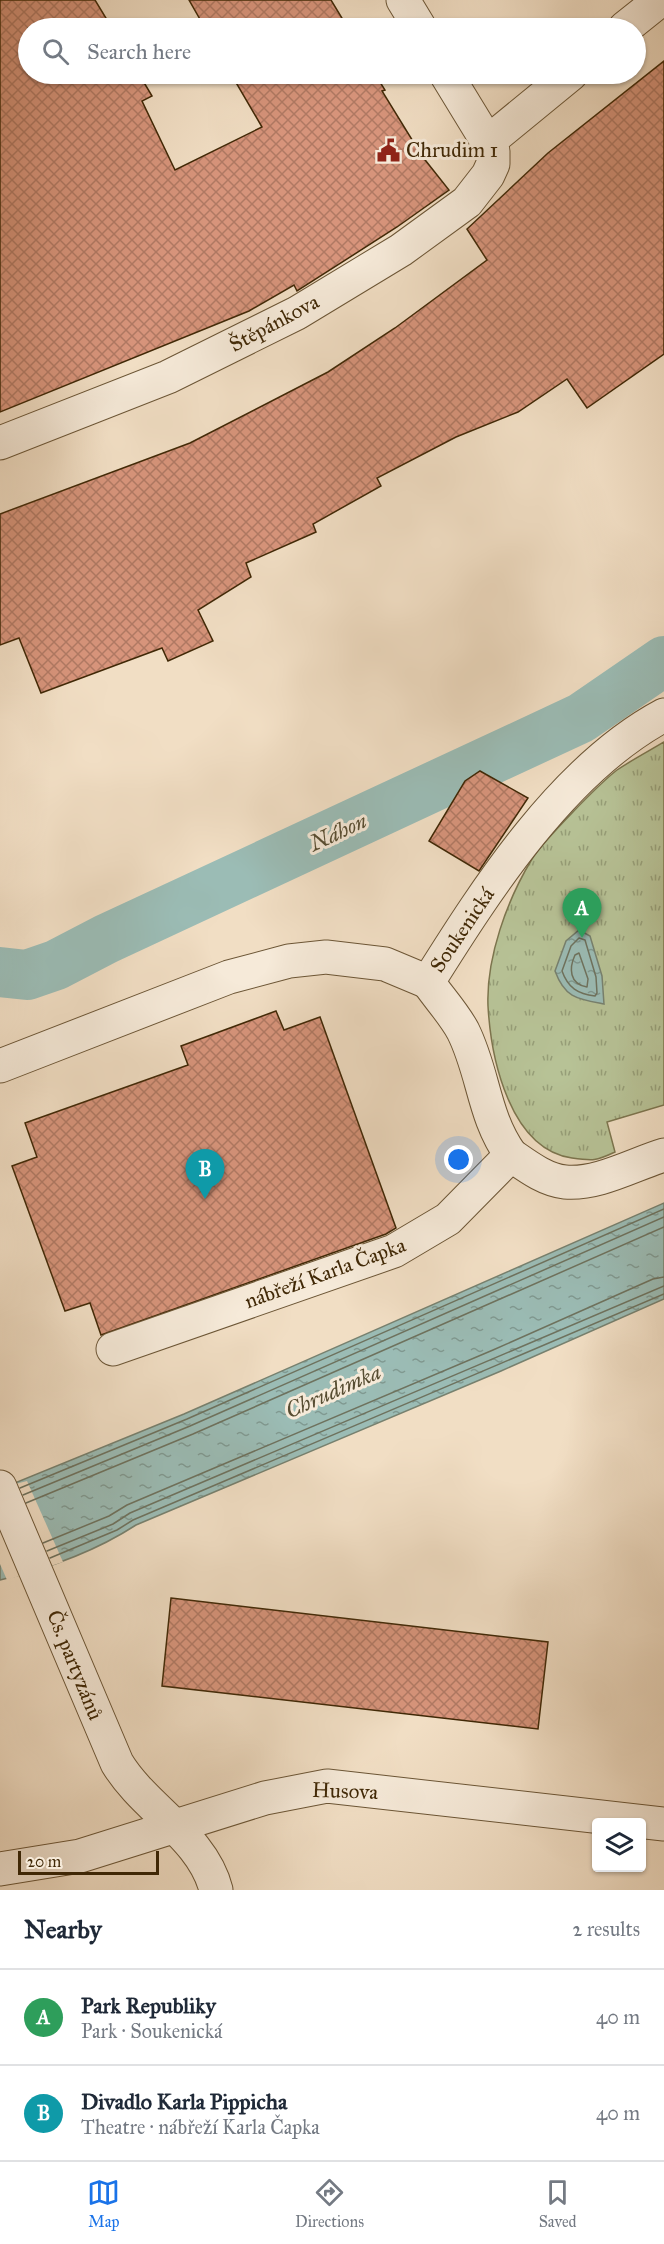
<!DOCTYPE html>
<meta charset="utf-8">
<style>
:root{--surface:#fff;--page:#f2f2f3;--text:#1f2937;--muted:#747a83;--line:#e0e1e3;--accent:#1a73e8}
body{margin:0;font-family:"IM FELL Great Primer",serif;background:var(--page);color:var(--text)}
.controls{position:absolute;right:18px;bottom:18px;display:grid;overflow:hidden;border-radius:6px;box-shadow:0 2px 4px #0004}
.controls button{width:54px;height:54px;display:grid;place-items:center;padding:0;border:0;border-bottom:2px solid var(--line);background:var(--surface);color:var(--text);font:30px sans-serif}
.scale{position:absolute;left:18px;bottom:15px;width:141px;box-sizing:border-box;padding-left:6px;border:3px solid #402806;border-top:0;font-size:16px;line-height:21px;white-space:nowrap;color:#402806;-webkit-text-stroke:4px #f6ead9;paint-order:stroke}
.you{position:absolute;left:459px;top:1160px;width:21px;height:21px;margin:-15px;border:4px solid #fff;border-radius:50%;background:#1a73e8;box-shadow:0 0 0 9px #1a73e833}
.badge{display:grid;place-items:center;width:39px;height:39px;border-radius:50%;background:var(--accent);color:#fff;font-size:20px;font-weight:700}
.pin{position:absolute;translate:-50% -50px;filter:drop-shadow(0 2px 3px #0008)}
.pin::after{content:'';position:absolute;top:32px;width:21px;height:18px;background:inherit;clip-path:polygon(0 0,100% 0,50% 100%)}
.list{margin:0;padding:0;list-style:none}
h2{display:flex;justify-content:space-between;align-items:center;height:78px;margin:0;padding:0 24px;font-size:26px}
h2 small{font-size:20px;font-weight:400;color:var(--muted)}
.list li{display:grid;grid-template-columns:39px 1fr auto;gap:18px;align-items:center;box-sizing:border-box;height:96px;padding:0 24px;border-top:2px solid var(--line)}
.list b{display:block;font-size:22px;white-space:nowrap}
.list p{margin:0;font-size:20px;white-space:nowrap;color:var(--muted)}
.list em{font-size:20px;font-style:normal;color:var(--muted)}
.icon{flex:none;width:33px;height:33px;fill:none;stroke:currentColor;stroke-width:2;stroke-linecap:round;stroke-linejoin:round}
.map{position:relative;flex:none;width:664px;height:1890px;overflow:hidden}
.search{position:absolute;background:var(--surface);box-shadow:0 2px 4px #0004;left:18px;right:18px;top:18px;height:66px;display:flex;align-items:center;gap:15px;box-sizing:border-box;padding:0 21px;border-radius:33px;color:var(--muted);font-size:22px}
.sheet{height:270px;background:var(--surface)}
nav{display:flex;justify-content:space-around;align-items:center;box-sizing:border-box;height:84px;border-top:2px solid var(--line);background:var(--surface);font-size:16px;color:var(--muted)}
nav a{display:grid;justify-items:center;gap:3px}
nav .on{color:var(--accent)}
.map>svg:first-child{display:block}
</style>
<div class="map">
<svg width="664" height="1890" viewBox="0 0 664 1890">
<defs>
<pattern id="grass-tufts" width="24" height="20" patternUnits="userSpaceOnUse" patternTransform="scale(1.5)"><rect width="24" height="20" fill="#b7c296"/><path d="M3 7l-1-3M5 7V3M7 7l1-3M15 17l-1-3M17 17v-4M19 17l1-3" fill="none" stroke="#969e78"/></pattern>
<pattern id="water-ripples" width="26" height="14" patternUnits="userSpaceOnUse" patternTransform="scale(1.5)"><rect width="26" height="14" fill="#9bbcb5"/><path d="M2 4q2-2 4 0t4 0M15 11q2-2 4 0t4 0" fill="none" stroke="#809991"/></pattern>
<pattern id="building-cross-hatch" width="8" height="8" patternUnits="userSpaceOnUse" patternTransform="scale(1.5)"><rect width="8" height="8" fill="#d7947b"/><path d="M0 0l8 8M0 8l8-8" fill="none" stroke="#b07963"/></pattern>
</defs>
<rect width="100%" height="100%" fill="#f1dec4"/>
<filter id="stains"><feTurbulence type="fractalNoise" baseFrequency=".00333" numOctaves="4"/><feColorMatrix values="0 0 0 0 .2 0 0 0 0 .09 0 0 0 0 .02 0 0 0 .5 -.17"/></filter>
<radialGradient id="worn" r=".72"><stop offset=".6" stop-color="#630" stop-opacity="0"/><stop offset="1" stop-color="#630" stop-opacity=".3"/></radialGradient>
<!-- grass -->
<path fill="url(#grass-tufts)" stroke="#7c754e" stroke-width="1.5" d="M664,742V1105L607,1122L615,1152C596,1161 593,1161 572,1158C510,1149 491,1059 488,1006C486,958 507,900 532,859C544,840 599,784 617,770C632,760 649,751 664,742Z"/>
<!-- water -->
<g fill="url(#water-ripples)" stroke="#77816f" stroke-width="1.5">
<path d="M579,930L590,936L602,976L604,1004C577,999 565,998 555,971L566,941Z"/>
<path d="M664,1203V1299L501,1371L136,1525C96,1551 46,1569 0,1580V1489L184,1414Z"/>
</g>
<!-- pier -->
<path fill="#f1dec4" d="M27,1481L63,1562L7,1580L0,1564V1488Z"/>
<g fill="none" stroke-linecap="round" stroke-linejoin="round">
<!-- shore -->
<g stroke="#6e725e" stroke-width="1.5">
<path d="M579,938L585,940L596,977L597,993L595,996C578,994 568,988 562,971L571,946Z"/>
<path d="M579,953L588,979L587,987C569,984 569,968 575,955Z"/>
<path d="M20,1488L187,1419L664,1209"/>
<path d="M23,1495L190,1426L664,1217"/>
<path d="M26,1503L193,1434L664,1227"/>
<path d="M43,1543L109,1516L127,1505L493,1350L653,1279L664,1277"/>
<path d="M47,1551L113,1524L130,1513L664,1286"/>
<path d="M50,1558L117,1530L133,1520L664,1294"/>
</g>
<!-- canal -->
<path stroke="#9bbcb5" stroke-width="50" d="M0,972L27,975L56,965L106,939L581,718L664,661"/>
</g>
<!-- building -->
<g fill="url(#building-cross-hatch)" stroke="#402806" stroke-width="1.5">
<path d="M0,0H95L112,28H28V74H139L152,96L142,101L175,170L262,127L231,74H375L385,90L382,91L422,156L449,190L397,227L297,291L294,285L249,311L0,412Z"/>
<path d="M189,0H331L348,28H205Z"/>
<path d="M664,61V354L587,408L567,379L518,412L456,437L377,478L381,486L313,524L316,532L246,563L251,577L198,610L213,641L168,661L162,648L41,693L19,638L0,645V514L190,443L328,372L395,328L487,260L467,229L548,153Z"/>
<path d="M480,771L528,798L479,871L429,841L465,781Z"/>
<path d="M276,1011L284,1030L320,1017L396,1228L386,1234L101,1335L90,1303L65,1311L12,1166L37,1157L25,1123L188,1065L181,1046Z"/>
<path d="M171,1598L548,1642L538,1729L162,1686Z"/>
</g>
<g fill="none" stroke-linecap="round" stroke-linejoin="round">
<defs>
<g id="street">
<path d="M403,0L420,28"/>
<path d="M625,28L660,0"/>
<path d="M488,142L571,74"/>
<path d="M0,443L168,377L297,313L401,250L467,202L488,175L493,164V151L446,74"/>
<path d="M428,982C487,888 563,769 664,715"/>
<path d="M428,982C439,998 454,1014 463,1031C484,1073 483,1116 511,1155"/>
<path d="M0,1066L229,977L289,961L326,957L385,964L428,982"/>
<path d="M113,1349L394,1251L448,1219L511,1155C527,1166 545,1180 565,1182C598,1185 634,1164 664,1155"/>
<path d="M0,1487L117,1763C144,1808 203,1837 216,1890"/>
<path d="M0,1869L80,1856L265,1798L327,1786L664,1824"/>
</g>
</defs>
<!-- street casing -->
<use href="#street" stroke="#6c5636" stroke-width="35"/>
<!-- street -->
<use href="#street" stroke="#f6ead9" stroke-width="33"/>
</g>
<!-- icons -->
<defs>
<symbol id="civic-bare" viewBox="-9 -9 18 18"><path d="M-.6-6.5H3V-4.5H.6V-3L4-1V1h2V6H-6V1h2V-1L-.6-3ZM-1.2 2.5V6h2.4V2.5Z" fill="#8f2418" stroke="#f6ead9" stroke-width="2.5" paint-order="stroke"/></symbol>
</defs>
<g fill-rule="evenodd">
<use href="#civic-bare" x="372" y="134" width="33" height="33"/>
</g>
<g text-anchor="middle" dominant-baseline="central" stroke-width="6" stroke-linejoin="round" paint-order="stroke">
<!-- poi labels -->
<g font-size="21" fill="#402806" stroke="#f6ead9" text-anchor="start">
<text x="406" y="150">Chrudim 1</text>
</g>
<!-- street labels -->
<g font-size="21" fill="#402806" stroke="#f6ead9">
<text transform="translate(274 323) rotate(-28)">Štěpánkova</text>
<text transform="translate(462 930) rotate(-56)">Soukenická</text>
<text transform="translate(325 1273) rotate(-20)">nábřeží Karla Čapka</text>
<text transform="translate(75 1665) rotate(68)">Čs. partyzánů</text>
<text transform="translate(345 1791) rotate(2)">Husova</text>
</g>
<!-- water labels -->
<g font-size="22" font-style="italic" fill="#574d32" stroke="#f6ead9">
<text transform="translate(338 832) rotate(-25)">Náhon</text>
<text transform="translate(333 1391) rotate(-24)">Chrudimka</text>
</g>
</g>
<rect width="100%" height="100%" filter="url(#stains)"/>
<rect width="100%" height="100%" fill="url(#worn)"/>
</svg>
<div class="controls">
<button><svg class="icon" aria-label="layers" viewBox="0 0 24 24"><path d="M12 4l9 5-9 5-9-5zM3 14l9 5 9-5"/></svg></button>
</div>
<div class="scale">20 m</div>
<div class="you"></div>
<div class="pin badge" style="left:582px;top:938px;background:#2e9e5b">A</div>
<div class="pin badge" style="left:205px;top:1199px;background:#0f9aa8">B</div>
<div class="search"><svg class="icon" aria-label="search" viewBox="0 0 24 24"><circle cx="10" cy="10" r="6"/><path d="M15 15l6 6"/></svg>Search here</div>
</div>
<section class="sheet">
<h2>Nearby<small>2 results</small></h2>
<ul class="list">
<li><span class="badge" style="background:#2e9e5b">A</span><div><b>Park Republiky</b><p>Park · Soukenická</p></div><em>40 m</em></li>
<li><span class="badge" style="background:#0f9aa8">B</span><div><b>Divadlo Karla Pippicha</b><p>Theatre · nábřeží Karla Čapka</p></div><em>40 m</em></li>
</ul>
</section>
<nav>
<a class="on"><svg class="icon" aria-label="map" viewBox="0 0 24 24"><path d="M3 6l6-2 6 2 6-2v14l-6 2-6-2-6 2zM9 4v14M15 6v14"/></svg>Map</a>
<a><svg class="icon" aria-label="directions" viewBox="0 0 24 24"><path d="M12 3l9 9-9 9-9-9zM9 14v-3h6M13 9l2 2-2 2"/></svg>Directions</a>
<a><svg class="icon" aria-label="saved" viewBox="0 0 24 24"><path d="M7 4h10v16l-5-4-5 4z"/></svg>Saved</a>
</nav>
